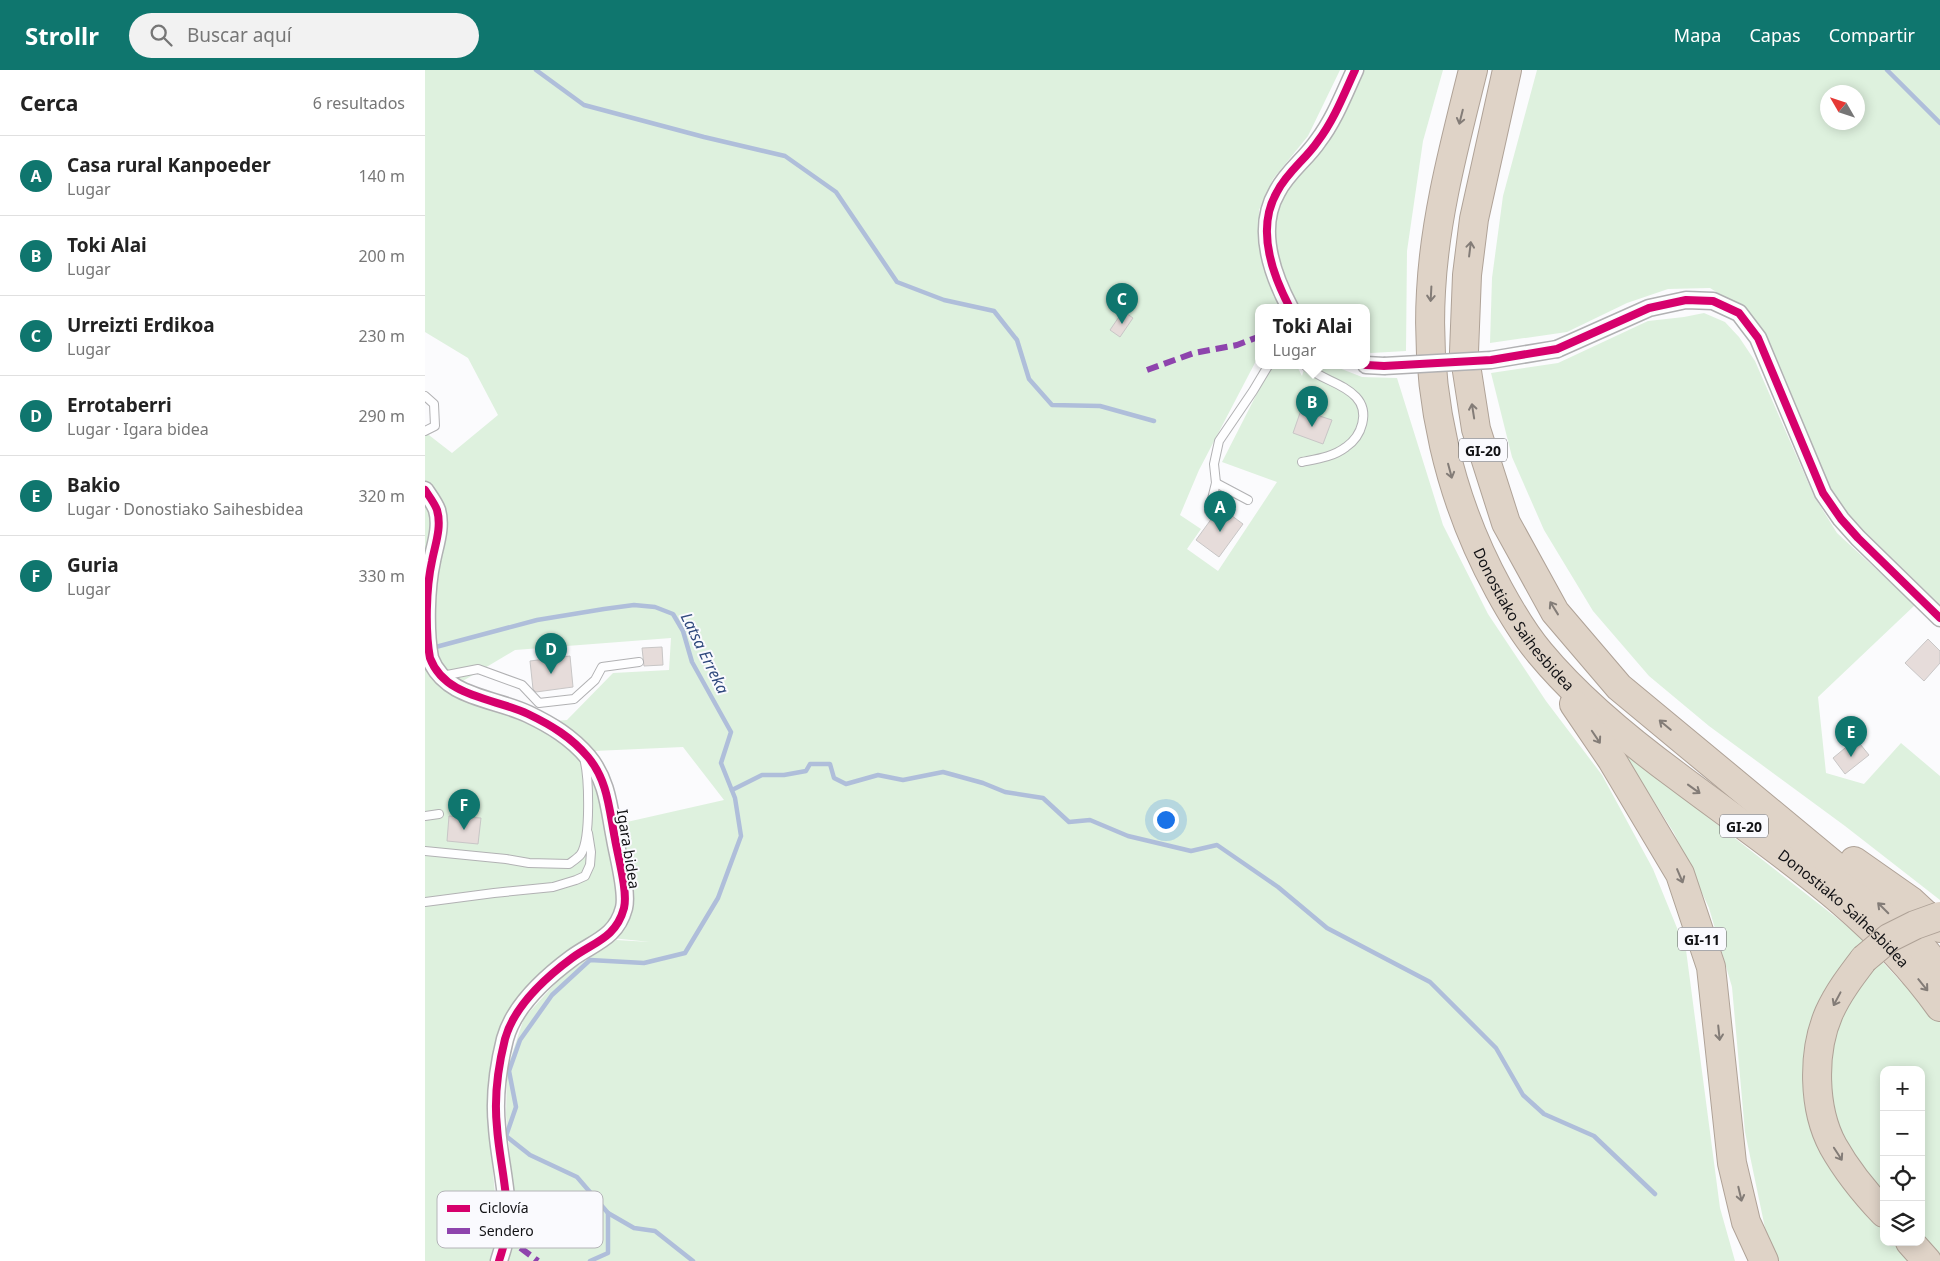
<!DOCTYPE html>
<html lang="es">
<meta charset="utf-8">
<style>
:root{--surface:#fff;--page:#f2f2f2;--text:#222;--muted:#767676;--line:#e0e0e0;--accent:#0f766e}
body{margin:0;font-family:"Noto Sans",sans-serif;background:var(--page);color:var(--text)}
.controls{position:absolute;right:15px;bottom:15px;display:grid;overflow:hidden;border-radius:10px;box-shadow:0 2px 12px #0003}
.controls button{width:45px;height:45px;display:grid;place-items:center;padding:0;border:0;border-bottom:1px solid var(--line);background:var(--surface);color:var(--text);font:25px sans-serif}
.compass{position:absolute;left:1395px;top:15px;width:45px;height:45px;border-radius:50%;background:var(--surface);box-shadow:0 2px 12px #0003;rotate:309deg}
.you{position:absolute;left:740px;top:749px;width:18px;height:18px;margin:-12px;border:4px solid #fff;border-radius:50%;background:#1a73e8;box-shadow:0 0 0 8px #1a73e833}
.badge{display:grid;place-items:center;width:32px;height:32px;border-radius:50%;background:var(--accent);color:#fff;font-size:16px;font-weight:700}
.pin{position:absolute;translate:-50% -41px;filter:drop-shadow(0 1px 2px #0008)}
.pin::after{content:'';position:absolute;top:26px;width:18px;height:15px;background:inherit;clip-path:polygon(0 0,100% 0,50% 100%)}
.popup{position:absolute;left:830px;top:234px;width:115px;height:65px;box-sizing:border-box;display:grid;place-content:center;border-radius:10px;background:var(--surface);filter:drop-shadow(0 1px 4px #0005);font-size:16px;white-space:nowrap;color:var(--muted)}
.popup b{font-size:19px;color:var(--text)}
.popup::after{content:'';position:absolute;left:50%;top:100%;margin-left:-10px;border:10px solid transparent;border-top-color:var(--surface)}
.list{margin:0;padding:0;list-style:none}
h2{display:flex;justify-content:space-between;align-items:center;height:65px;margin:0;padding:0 20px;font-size:21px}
h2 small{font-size:16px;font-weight:400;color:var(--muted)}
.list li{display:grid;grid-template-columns:32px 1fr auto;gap:15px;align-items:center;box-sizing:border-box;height:80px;padding:0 20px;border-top:1px solid var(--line)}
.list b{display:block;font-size:19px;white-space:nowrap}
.list p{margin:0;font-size:16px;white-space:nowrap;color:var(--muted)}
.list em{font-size:16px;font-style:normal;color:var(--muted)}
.icon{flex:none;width:28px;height:28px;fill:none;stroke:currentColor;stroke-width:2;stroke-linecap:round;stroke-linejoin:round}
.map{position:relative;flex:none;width:1515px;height:1191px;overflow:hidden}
header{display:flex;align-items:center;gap:30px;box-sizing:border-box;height:70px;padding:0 25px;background:var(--accent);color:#fff}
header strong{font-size:24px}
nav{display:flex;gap:28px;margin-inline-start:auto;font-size:18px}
.search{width:350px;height:45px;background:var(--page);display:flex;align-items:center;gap:12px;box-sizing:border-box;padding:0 18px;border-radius:28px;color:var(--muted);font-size:19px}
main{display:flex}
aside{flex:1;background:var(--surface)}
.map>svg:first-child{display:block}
</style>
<header>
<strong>Strollr</strong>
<div class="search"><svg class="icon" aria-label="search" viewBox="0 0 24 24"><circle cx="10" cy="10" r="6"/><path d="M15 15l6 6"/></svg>Buscar aquí</div>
<nav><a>Mapa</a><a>Capas</a><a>Compartir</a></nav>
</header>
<main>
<aside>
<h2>Cerca<small>6 resultados</small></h2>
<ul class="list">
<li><span class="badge">A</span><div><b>Casa rural Kanpoeder</b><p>Lugar</p></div><em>140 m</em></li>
<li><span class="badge">B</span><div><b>Toki Alai</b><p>Lugar</p></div><em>200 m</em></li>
<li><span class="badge">C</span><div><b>Urreizti Erdikoa</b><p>Lugar</p></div><em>230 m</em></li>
<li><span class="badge">D</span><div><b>Errotaberri</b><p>Lugar · Igara bidea</p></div><em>290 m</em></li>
<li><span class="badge">E</span><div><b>Bakio</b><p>Lugar · Donostiako Saihesbidea</p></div><em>320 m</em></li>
<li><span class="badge">F</span><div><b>Guria</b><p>Lugar</p></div><em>330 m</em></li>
</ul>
</aside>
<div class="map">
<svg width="1515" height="1191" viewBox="0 0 1515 1191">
<rect width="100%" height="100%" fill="#fbfbfd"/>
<!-- green -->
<g fill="#def1de" fill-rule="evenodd">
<path d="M0,0H915L883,66L848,109L834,140L836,182L854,238H833V287L774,400L755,445L776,459L762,479L793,501L852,412L797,392L846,296H872L877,306L880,296H909L937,307L972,308L1018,455L1063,544L1121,631L1177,705L1228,799L1261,880L1295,1138L1310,1191H82L92,1161L81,1045L82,999L99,948L137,906L191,870L225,872L168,866L72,973L62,1034L72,1147L71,1182L65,1191H0V362L27,383L73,345L43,288L0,262ZM246,568L244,600L188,603L142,650L101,653L21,621L90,580ZM258,677L299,730L193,754L209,820L192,823L169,681Z"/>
<path d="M935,0H1018L998,71L982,181L981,281L946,283L941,281V238H876L862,218L852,188L848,164L854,133Z"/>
<path d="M1112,0H1515V538L1426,453L1402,413L1364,321L1325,243L1285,218L1243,219L1202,233L1142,262L1065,273L1067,208L1078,126ZM1402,22H1432V52H1402Z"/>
<path d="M1279,243L1300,252L1314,267L1330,291L1389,426L1412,463L1490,535L1393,627L1401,703L1439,714L1476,673L1515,706V830L1420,756L1284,656L1224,606L1168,541L1119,460L1087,387L1066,303L1133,293L1223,251L1259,247Z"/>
<path d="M1196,679L1431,863L1477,913L1515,877V1191H1354L1340,1158L1320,1062L1307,917L1284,838L1249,763ZM1459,1000H1496V1172H1459Z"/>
</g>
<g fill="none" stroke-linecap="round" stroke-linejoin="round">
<!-- stream -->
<g stroke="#afbeda" stroke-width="4.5">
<path d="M111,0L159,35L279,67L360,86L411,122L472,212L519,230L569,241L592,270L604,309L627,335L675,336L729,351"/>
<path d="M1462,0L1515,53"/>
<path d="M7,578L112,550L179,539L209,535L230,537L248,544L258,561L267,592L306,662L296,693L310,728L316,766L293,828L260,883L219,893L165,890L127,925L95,970L84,1001L91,1037L81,1066L105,1085L152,1107L183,1143V1183L165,1191"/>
<path d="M307,720L337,705H359L381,701L385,694H405L409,708L421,714L453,705L478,710L518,702L558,713L580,722L618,728L644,752L665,750L703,766L766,781L792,775L853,817L902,858L1005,912L1071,978L1098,1025L1119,1044L1169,1066L1230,1124"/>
<path d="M183,1143L209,1158L230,1161L268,1191"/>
</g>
</g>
<!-- building -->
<g fill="#e6dcda" stroke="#c8c6c6">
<path d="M698,241L708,248L695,267L685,260Z"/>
<path d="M876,340L907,350L898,374L868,363Z"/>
<path d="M795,437L818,454L794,487L771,470Z"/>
<path d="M1503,569L1515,581V593L1499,611L1480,593Z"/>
<path d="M237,577L238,595L219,596L217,578Z"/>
<path d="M145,586L148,617L111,622L108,619L105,591Z"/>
<path d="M1431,669L1444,685L1420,704L1408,688Z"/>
<path d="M24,746L56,748L53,774L22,771Z"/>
</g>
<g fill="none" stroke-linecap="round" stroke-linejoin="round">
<defs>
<g id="lane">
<path d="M0,326L9,334L10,356L0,361"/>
<path d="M877,392C892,389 908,387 921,377C937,366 945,342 931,327C917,312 896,310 881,296"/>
<path d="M791,413L823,430"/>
<path d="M784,441L791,413L789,394L794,371L828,321L843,296"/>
<path d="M17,606L53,599L97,615L114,633L149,629L170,610L177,597L214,592"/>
<path d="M0,746L14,744"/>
<path d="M0,781L81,789L104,793L144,794C148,791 153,788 156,784C166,768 164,706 159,688"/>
<path d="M0,832L69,823L128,817L151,810L160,806L165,795L166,782L163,763"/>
</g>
<g id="street">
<path d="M865,238C847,204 831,158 852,122C862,102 881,89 893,71C909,50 919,24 930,0"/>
<path d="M1132,279L1224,238L1261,230L1288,231L1314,243L1333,268L1398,423L1416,449L1433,468L1515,548"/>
<path d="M941,295L959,296"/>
<path d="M0,420C4,426 10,434 12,440C17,457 10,475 7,491C1,518 0,561 5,588C20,628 70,628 103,644C126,655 146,667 163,687C183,711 184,739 190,769C193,787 203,822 199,838C191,868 169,872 147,888C120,908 89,936 80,969C73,997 69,1029 72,1057C74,1091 87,1135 80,1169C79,1176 76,1184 74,1191"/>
</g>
<g id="highway">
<path id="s1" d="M1048,0C1030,73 1010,146 1006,221C1000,325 1024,429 1074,520C1086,542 1099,564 1115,583C1154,630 1203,670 1252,706C1346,777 1446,840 1515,937"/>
<path d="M1082,0L1049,149L1042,205L1039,282L1051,359L1081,453L1130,542L1194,617L1439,820L1495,875L1515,900"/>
<path d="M1149,634L1187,690L1255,804L1286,897L1307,1093L1321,1152L1339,1191"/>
<path d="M1429,791L1486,831L1515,858"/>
<path d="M1439,889C1426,906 1413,923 1404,943C1387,982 1388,1039 1408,1076C1422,1101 1440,1123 1459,1143"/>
<path d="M1485,1172L1502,1191"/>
</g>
</defs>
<!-- lane casing -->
<use href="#lane" stroke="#b1b1b3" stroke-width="10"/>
<!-- street casing -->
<use href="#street" stroke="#b1b1b3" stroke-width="19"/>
<!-- highway casing -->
<use href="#highway" stroke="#afa297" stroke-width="30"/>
<!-- lane -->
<use href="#lane" stroke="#fefeff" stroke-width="8"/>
<!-- street -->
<use href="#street" stroke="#fefeff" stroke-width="16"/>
<!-- highway -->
<use href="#highway" stroke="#dfd3c7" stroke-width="28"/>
<defs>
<path id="street-bridge" d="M959,296L1066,290L1132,279"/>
<path id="highway-bridge" d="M1439,889L1464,868L1490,855L1515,846"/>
</defs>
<!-- street-bridge casing -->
<use href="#street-bridge" stroke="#b1b1b3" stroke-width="19" stroke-linecap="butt"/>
<!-- highway-bridge casing -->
<use href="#highway-bridge" stroke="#afa297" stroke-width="30" stroke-linecap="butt"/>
<!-- street-bridge -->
<use href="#street-bridge" stroke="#fefeff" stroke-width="16"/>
<!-- highway-bridge -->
<use href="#highway-bridge" stroke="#dfd3c7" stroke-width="28"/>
<!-- quiet -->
<g stroke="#8e44ad" stroke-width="6" stroke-dasharray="12 6" stroke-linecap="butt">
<path d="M722,300L769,283L812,275L833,267"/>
<path d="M81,1167L113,1191"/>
</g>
<defs>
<g id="cycleway">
<path d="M865,238C847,204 831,158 852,122C862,102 881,89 893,71C909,50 919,24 930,0"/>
<path d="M941,295L959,296L1066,290L1132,279L1224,238L1261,230L1288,231L1314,243L1333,268L1398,423L1416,449L1433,468L1515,548"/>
<path d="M0,420C4,426 10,434 12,440C17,457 10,475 7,491C1,518 0,561 5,588C20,628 70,628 103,644C126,655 146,667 163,687C183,711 184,739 190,769C193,787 203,822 199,838C191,868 169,872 147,888C120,908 89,936 80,969C73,997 69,1029 72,1057C74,1091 87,1135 80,1169C79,1176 76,1184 74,1191"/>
</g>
</defs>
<!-- cycleway casing -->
<use href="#cycleway" stroke="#fafafe" stroke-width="11"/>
<!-- cycleway -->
<use href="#cycleway" stroke="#d6006c" stroke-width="8"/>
</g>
<!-- one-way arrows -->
<defs><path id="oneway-shaft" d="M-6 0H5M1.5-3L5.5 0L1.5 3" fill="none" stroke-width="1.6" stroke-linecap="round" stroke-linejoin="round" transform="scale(1.25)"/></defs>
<g stroke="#837c77">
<use href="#oneway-shaft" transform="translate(1036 47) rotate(104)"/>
<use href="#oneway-shaft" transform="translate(1045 179) rotate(-83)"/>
<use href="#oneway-shaft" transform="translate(1006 224) rotate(93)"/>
<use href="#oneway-shaft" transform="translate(1048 341) rotate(-99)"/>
<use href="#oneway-shaft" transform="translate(1025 401) rotate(75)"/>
<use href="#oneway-shaft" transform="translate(1129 538) rotate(-122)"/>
<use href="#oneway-shaft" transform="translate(1240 655) rotate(-140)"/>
<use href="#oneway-shaft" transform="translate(1171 667) rotate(56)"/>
<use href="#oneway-shaft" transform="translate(1269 719) rotate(36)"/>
<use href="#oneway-shaft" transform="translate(1255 806) rotate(67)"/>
<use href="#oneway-shaft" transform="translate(1458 838) rotate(-135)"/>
<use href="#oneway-shaft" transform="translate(1498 915) rotate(51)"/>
<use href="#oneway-shaft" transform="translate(1412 929) rotate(118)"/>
<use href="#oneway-shaft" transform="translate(1294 963) rotate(84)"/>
<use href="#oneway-shaft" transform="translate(1413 1084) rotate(57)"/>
<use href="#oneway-shaft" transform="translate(1315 1124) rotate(77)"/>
</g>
<g text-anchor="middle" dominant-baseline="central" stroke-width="4" stroke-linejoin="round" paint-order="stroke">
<!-- shield labels -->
<g fill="#fafafe" stroke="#58585b" stroke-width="1">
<rect x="1034" y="368.5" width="48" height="23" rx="4"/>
<rect x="1295" y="744.5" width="48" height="23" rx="4"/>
<rect x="1253" y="857.5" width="48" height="23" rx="4"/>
</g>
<g font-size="14" font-weight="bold" fill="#121215">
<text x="1058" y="380">GI-20</text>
<text x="1319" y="756">GI-20</text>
<text x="1277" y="869">GI-11</text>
</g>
<!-- street labels -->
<g font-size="15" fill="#121215" stroke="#fafafe">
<text stroke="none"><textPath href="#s1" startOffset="574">Donostiako Saihesbidea</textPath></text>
<text transform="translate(204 779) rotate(81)">Igara bidea</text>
<text stroke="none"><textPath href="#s1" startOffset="1009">Donostiako Saihesbidea</textPath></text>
</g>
<!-- water labels -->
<g font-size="16" font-style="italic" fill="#314a7e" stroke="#fafafe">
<text transform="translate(280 583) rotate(64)">Latsa Erreka</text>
</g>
</g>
<!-- legend -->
<rect x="12" y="1121" width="166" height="57" rx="8" fill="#fafafe" stroke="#b4b4b8" stroke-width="1"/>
<rect x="22" y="1135" width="23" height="7" fill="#d6006c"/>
<rect x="22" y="1158" width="23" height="6" fill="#8e44ad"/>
<g font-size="14" fill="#121215">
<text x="54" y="1143">Ciclovía</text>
<text x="54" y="1166">Sendero</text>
</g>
</svg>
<div class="controls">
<button>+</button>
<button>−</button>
<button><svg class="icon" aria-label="locate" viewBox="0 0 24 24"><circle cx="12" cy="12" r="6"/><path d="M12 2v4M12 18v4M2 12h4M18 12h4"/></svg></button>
<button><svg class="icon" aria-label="layers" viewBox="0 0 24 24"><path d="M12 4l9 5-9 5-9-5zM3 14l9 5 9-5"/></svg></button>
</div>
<svg class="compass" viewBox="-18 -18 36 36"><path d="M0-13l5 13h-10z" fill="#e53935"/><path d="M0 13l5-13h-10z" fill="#767676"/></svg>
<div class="you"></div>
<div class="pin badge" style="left:795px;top:462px">A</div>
<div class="pin badge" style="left:887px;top:357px">B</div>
<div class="popup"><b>Toki Alai</b>Lugar</div>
<div class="pin badge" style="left:697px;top:254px">C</div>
<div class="pin badge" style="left:126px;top:604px">D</div>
<div class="pin badge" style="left:1426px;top:687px">E</div>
<div class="pin badge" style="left:39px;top:760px">F</div>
</div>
</main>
